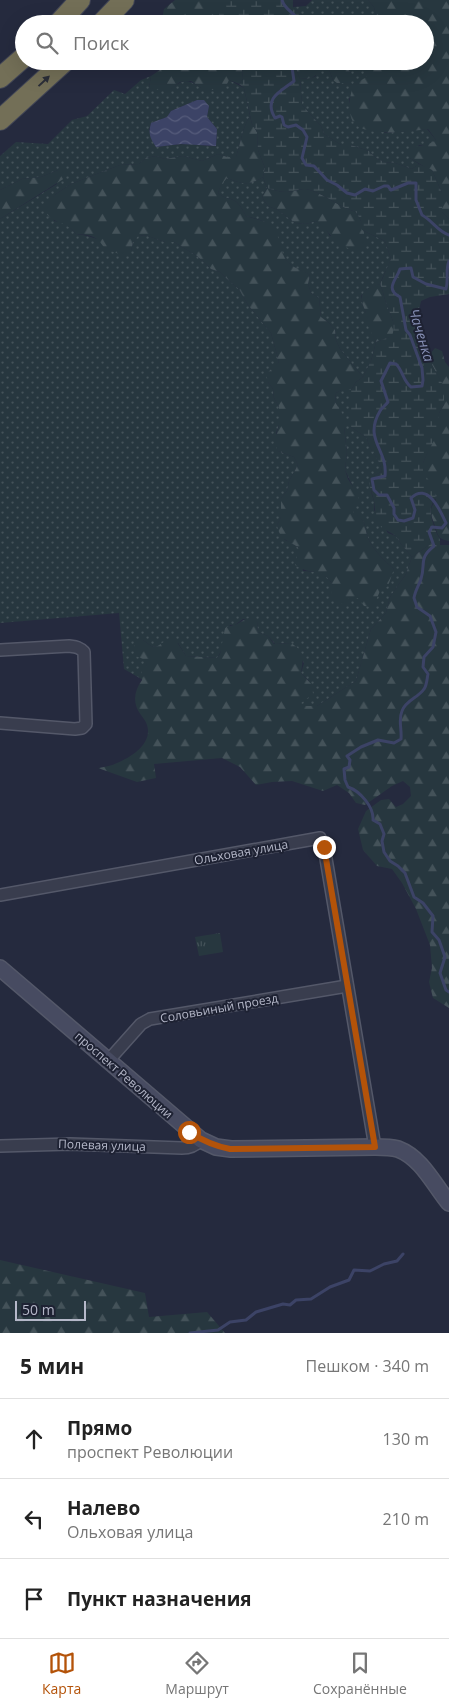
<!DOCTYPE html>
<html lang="ru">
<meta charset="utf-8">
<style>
:root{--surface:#fff;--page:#f2f2f2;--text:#222;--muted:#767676;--line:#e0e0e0;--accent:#b45309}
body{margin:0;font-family:"Open Sans",sans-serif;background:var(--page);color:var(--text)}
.scale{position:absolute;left:15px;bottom:12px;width:71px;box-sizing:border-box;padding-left:5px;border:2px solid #b5b8c9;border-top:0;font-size:14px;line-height:18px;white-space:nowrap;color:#b5b8c9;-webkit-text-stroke:4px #1e2233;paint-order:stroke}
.stop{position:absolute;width:15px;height:15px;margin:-11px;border:4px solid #b45309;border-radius:50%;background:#fff}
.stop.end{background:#b45309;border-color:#fff;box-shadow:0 1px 5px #0008}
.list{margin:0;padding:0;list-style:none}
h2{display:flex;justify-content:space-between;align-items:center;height:65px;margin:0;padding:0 20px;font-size:21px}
h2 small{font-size:16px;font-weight:400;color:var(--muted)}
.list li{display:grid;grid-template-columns:32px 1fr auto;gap:15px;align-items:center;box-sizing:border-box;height:80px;padding:0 20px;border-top:1px solid var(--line)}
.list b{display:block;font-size:19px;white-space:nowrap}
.list p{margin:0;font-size:16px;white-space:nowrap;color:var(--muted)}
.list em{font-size:16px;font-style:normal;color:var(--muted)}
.icon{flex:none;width:28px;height:28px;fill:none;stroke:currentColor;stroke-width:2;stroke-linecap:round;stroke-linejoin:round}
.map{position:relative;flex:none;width:449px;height:1333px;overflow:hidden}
.search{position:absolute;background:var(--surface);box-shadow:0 5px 20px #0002;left:15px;right:15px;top:15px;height:55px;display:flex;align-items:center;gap:12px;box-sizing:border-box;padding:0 18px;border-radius:28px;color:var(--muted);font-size:19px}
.sheet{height:305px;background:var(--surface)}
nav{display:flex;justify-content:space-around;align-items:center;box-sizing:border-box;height:70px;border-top:1px solid var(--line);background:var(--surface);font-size:14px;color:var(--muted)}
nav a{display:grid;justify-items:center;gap:2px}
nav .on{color:var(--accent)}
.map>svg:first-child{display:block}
</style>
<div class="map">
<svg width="449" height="1333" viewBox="0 0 449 1333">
<defs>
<pattern id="grass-dots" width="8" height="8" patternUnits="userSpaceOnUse" patternTransform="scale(1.25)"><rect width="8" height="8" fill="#27373f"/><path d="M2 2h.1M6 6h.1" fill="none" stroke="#445259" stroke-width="1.8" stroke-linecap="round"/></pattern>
<pattern id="forest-firs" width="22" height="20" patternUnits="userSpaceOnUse" patternTransform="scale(1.25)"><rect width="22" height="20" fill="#27373f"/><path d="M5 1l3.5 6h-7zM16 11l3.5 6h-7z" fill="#445259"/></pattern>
<pattern id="wetland-marsh" width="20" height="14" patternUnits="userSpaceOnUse" patternTransform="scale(1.25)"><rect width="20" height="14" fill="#27373f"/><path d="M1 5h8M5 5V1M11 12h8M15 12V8" fill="none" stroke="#445259"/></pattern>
<pattern id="park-tufts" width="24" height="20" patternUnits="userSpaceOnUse" patternTransform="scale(1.25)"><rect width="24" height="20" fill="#27373f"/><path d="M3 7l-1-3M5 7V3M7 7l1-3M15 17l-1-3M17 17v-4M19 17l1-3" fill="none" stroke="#445259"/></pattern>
<pattern id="water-waves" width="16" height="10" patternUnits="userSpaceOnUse" patternTransform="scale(1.25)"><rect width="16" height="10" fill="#3c4366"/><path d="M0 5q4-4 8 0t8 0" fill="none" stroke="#565c7b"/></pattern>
</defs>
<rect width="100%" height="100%" fill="#252a3e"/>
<!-- grass -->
<g fill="url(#grass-dots)" fill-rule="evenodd">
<path d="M312,0H368L374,7L378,24H306L302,15L293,7L306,6Z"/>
<path d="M341,61H376L371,74L361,81L349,99L350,105L385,133L427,129L436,140L429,146L419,145L410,158L419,164L412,169L395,163L384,162L376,158L369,151L351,145H341L324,134L321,126L302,105L300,79L312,78L316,76V65C328,62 329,70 333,80L342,83L351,73Z"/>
<path d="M151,76L149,88L171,89C183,79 188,79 201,88L229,80L244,88L250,116C242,128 241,143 236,157H227L218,154L202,161L183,156L165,159L156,156L146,158L139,164L120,165L71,184L56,194L50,202L54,221C64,222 69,225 76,234C95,236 112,245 131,251L133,242L138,235L148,236L165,242H174L197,256L211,269L220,272L226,278L239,289L248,305L271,333L279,362L273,369L268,382L273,389L274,398L279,407V425L276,433L278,451L294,457L298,465L289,481L287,491L281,498V517L277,525L285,540L292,543L299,548L303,571L321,572L328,578L333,585L349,598H358L380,590L394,569C386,562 375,552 370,542C362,526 370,523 352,512L353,487L345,470L347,452L344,427V418L335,402L336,393L341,390H351V427L367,438C369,451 379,456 382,471L374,476L371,492L374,501V510L388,533L396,536L401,544L412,557L406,574L390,597L386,613L371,629L356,681L317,706L296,707L309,681L301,673L304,663L291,643L275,644L268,636L258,632L257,622L243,619L235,625H230C221,637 225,648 217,658L186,656L178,643L161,645L156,647L151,646L143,640L147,666L143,680L124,669L119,613L0,623V219L57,184L58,170L41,177L22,179L0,190V156L16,142L48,144L72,120L87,116L114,90L125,94L141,80ZM197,100L209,106L207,117L217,129L216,146C209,147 201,145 193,144C180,144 169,145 156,147L149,130L151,123L167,117L171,111Z"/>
<path d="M263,177L267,188L262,197L268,206L278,210L295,223L306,224L316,221L325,227L330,236L362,230L385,241L391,259C388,268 383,275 380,284L367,289L361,296V300L366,313V318L376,342L371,361L363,377L340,349L336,340L335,330L329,323L321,317L319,298L311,293L308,284L310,275C302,270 291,268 286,260C277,247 280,231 265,222C260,219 252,218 246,216C243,211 240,204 235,201C228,197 227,200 218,193L221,184L227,178C242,184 249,186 263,177Z"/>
</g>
<!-- forest -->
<g fill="url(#forest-firs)">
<path d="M175,0H220V12L216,24H164L162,19L164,9Z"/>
<path d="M368,0H449V219L442,212V193L432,170L428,169L410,158V148C420,145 428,146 436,140L428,129C410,131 357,140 351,117C347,105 351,94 354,82C367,80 371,73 376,61H425V24H378L374,7Z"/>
<path d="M163,61H236L242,68L243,79L239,84L229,80L224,90H212L201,88L191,81L180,82L171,89L159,90L149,88L151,76L160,70Z"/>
<path d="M296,61H341L351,73V79L347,83H337L333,80C329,70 328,62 316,65V75L312,78L300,79L296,69Z"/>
<path d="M250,116L252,124L257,132L258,150L265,168L263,177C249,186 242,184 227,178L221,185L218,193C227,200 228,197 235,201C240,204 243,211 246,216C254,219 265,220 271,225C281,234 279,251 287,261C292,268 303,270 310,275L308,284L311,293L319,298L321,317L329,323L335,330L336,340L340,349L363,377L356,382L351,390H341L336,393L335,402L345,418L344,427L347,452L345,470L348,479L359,496L357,505L353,512C370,523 362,527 370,542C375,552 386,562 394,569L388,586L380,591L373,607L364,606L358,598H349L344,605L336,600L331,593L333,585C321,565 312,577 295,565L299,548C287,539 280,541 277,525L281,517V498L287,491L289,481L298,465L294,457L278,451L274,442L279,425V407L274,398L273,389L268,382L266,374L279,362L271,333L248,305L239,289L226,278L220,272L211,269L197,256L174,242H165L148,236L139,235L133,242L131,251L122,255L105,249C97,235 90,235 76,234C63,217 51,227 43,207L56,194L71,184L120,165L139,164L146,158L156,156L165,159L183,156L202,161L218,154L227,157H236C241,143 242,128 250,116Z"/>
<path d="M67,169L65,178L0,219V190L22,179L41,177L58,170Z"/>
<path d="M267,188C273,190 280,192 287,192C295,192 301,187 310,190C326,195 339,207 356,212L361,221L366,242L359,250C330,247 335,234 316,221L306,224L295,223L278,210L268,206L262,197Z"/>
<path d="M380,284C384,292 384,300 388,308C392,319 396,324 393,336L376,342L366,322V313L361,300C362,289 370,287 380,284Z"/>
<path d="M435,348L442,351L445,362L449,367V541C436,539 438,533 434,523C430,513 429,509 436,500L423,474V463L431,444L439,413L444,404L442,384L432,365L430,354Z"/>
<path d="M429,545H449V1008L433,998L429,982L432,968L430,945L416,909L402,883L392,869L377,866L363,850L358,829L366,811L381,800L389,799L396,807L403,804L411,796L410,787L403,781L392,786L365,805L356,803L349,793L337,785L323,791L292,781L272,782L256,785L240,767L222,758L154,764L156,778L137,782L98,768C104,767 111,766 117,763C132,757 153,743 147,725C146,721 143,718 141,715C132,703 134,691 142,680C141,673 141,670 147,666L145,660L136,656L134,645L138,641L143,640L151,646L156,647C164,643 166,638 175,639L186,656L217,658L220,654L225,628C230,625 233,626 237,624C244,620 246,618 253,618L257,622L258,632L268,636L274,644L291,643C306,653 303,658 301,673L312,685L313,694L297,706H317L356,681L371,629L386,613L390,597L406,574L412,557Z"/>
<path d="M0,1260L145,1293L149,1317L207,1312L225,1333H0Z"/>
</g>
<!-- wetland -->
<g fill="url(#wetland-marsh)">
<path d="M220,0H293V7L302,15L306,24H216L220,12Z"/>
<path d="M236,61H296V69L300,79L302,105L321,126L324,134L341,145H351L369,151L376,158L384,162L395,163L412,169L419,164L432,170L442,193V212L449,219V294L430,297L421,301L419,310L420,329L429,344L432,365L442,383L444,393V404L439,413L437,435L427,454L423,463V473L436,489C436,501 434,498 431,508C429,513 436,535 440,538V545H429L412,557L401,544L396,536L381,527L376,519L374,501L369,483L374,476L382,471C379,457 369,451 367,438L351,427V390L356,382L363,377L371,361L376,342L392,336C396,324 392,319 388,308C384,300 384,292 380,284L391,259L385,241L362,230L361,221L356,212C339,207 326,195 310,190C301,187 295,192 287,192C280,192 273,190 267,188L263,177L265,168L258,150L257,132L252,124L244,88L239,84L243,79L242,68Z"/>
</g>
<!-- park -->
<path fill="url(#park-tufts)" d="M220,933L223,952L199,956L195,937Z"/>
<!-- water -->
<path fill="url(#water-waves)" d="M197,100H204L209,106L207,117L217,129L216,146L181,144L156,147C150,138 148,134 151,123L167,117L171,111Z"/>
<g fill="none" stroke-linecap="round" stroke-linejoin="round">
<!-- stream -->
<g stroke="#3c4366" stroke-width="3">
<path d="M282,0C285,11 297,13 300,24"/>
<path d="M291,61L294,81C281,91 263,98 275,118L280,116L282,117L284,125L288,127L296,125L303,130L307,137L302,158L306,165L314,166L327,180L337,185L347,193L355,195L365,189L373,191L384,186H388L391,190L408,183H416V200L422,215C433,221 437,231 449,235"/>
<path d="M449,261C445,271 449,279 446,289L426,284L413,277L411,268L400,269C397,279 384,289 400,297L406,330L410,335L422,368L423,380L422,386L411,387C403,381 403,371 396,364L390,363L381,381L388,402C385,406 382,407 380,411C363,440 388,449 385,476L372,479L374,490L379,495H387L394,508V514L398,520L404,521L413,518L415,510L411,498C428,482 440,510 446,523L442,528L432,527L429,532L434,546C418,559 426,563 421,579C419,585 415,591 414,598L417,607L430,616L436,632L433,647L424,657L423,667L428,674C427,678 427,685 424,689C418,698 406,700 402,711C398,720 402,729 401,739L394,743L378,740L361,747L347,756L350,760L349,767L344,769L345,780L348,787C360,791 374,807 373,820L380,824L384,834L382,841L384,852L390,861L398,866L405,873L414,897L423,903L433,916L432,932L439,940L445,957L440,973L446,990L449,992"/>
<path d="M190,1333L218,1330L230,1322L246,1320L256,1312L283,1304L290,1305L296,1300L311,1299L330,1287L349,1280L354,1270L370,1271L384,1264L397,1261L403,1254"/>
</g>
<defs>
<g id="street">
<path d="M0,650L69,646C76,647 79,647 84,652L86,724L82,728L75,729L0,723"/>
<path d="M0,895L320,838L324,847L375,1147"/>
<path d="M108,1061L141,1024L150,1019L347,986"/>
<path d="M0,1146L70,1144L182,1148C190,1148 195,1146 201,1140"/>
</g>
<path id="secondary" d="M0,968L201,1140L216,1147L231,1149L375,1147C382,1147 391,1147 398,1149C422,1158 434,1185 449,1203"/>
<g id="highway">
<path d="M58,24L80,0"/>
<path d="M101,24L124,0"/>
<path d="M0,78L24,57"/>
<path d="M0,120L65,61"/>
</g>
</defs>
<!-- street casing -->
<use href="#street" stroke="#545869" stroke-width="14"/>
<!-- secondary casing -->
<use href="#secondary" stroke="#545869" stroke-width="18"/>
<!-- highway casing -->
<use href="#highway" stroke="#414556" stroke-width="22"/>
<!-- street -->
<use href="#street" stroke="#393d4e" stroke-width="11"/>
<!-- secondary -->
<use href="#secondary" stroke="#474b61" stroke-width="15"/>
<!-- highway -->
<use href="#highway" stroke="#736f57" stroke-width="20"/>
</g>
<!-- one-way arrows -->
<defs><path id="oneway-solid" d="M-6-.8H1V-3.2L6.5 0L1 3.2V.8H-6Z" transform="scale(1.25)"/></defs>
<use fill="#2b2e38" href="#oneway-solid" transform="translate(44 81) rotate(-43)"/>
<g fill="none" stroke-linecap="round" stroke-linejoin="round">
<!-- route -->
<path stroke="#b45309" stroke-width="6" d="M189,1132C203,1141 214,1146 230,1149L375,1147L324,847"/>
</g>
<g text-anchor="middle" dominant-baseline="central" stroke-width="4" stroke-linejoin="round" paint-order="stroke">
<!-- street labels -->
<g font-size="12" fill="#b5b8c9" stroke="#1e2233">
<text transform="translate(241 852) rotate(-10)">Ольховая улица</text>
<text transform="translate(219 1008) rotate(-10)">Соловьиный проезд</text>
<text transform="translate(124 1075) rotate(41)">проспект Революции</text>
<text transform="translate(102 1145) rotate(2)">Полевая улица</text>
</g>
<!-- water labels -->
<g font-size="14" font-style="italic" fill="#858eb3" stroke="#1e2233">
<text transform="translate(422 335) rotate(73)">Чаченка</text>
</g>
</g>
</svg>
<div class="scale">50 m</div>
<div class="stop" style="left:189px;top:1132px"></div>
<div class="stop end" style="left:324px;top:847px"></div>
<div class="search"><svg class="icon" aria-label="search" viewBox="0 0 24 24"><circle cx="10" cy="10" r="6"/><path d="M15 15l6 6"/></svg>Поиск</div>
</div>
<section class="sheet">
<h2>5 мин<small>Пешком · 340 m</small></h2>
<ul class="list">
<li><svg class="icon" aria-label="ahead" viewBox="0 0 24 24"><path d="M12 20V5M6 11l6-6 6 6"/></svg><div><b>Прямо</b><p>проспект Революции</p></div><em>130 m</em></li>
<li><svg class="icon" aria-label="left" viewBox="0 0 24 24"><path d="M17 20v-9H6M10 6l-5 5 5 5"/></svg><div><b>Налево</b><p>Ольховая улица</p></div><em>210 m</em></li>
<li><svg class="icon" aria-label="arrive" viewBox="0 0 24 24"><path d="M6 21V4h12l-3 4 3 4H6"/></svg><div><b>Пункт назначения</b></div></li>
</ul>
</section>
<nav>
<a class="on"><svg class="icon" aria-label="map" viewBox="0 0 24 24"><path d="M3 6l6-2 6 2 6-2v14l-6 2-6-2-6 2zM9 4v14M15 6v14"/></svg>Карта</a>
<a><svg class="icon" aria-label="directions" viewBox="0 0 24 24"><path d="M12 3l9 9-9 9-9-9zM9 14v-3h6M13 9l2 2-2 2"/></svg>Маршрут</a>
<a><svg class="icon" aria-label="saved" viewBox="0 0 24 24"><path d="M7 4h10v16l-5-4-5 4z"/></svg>Сохранённые</a>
</nav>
